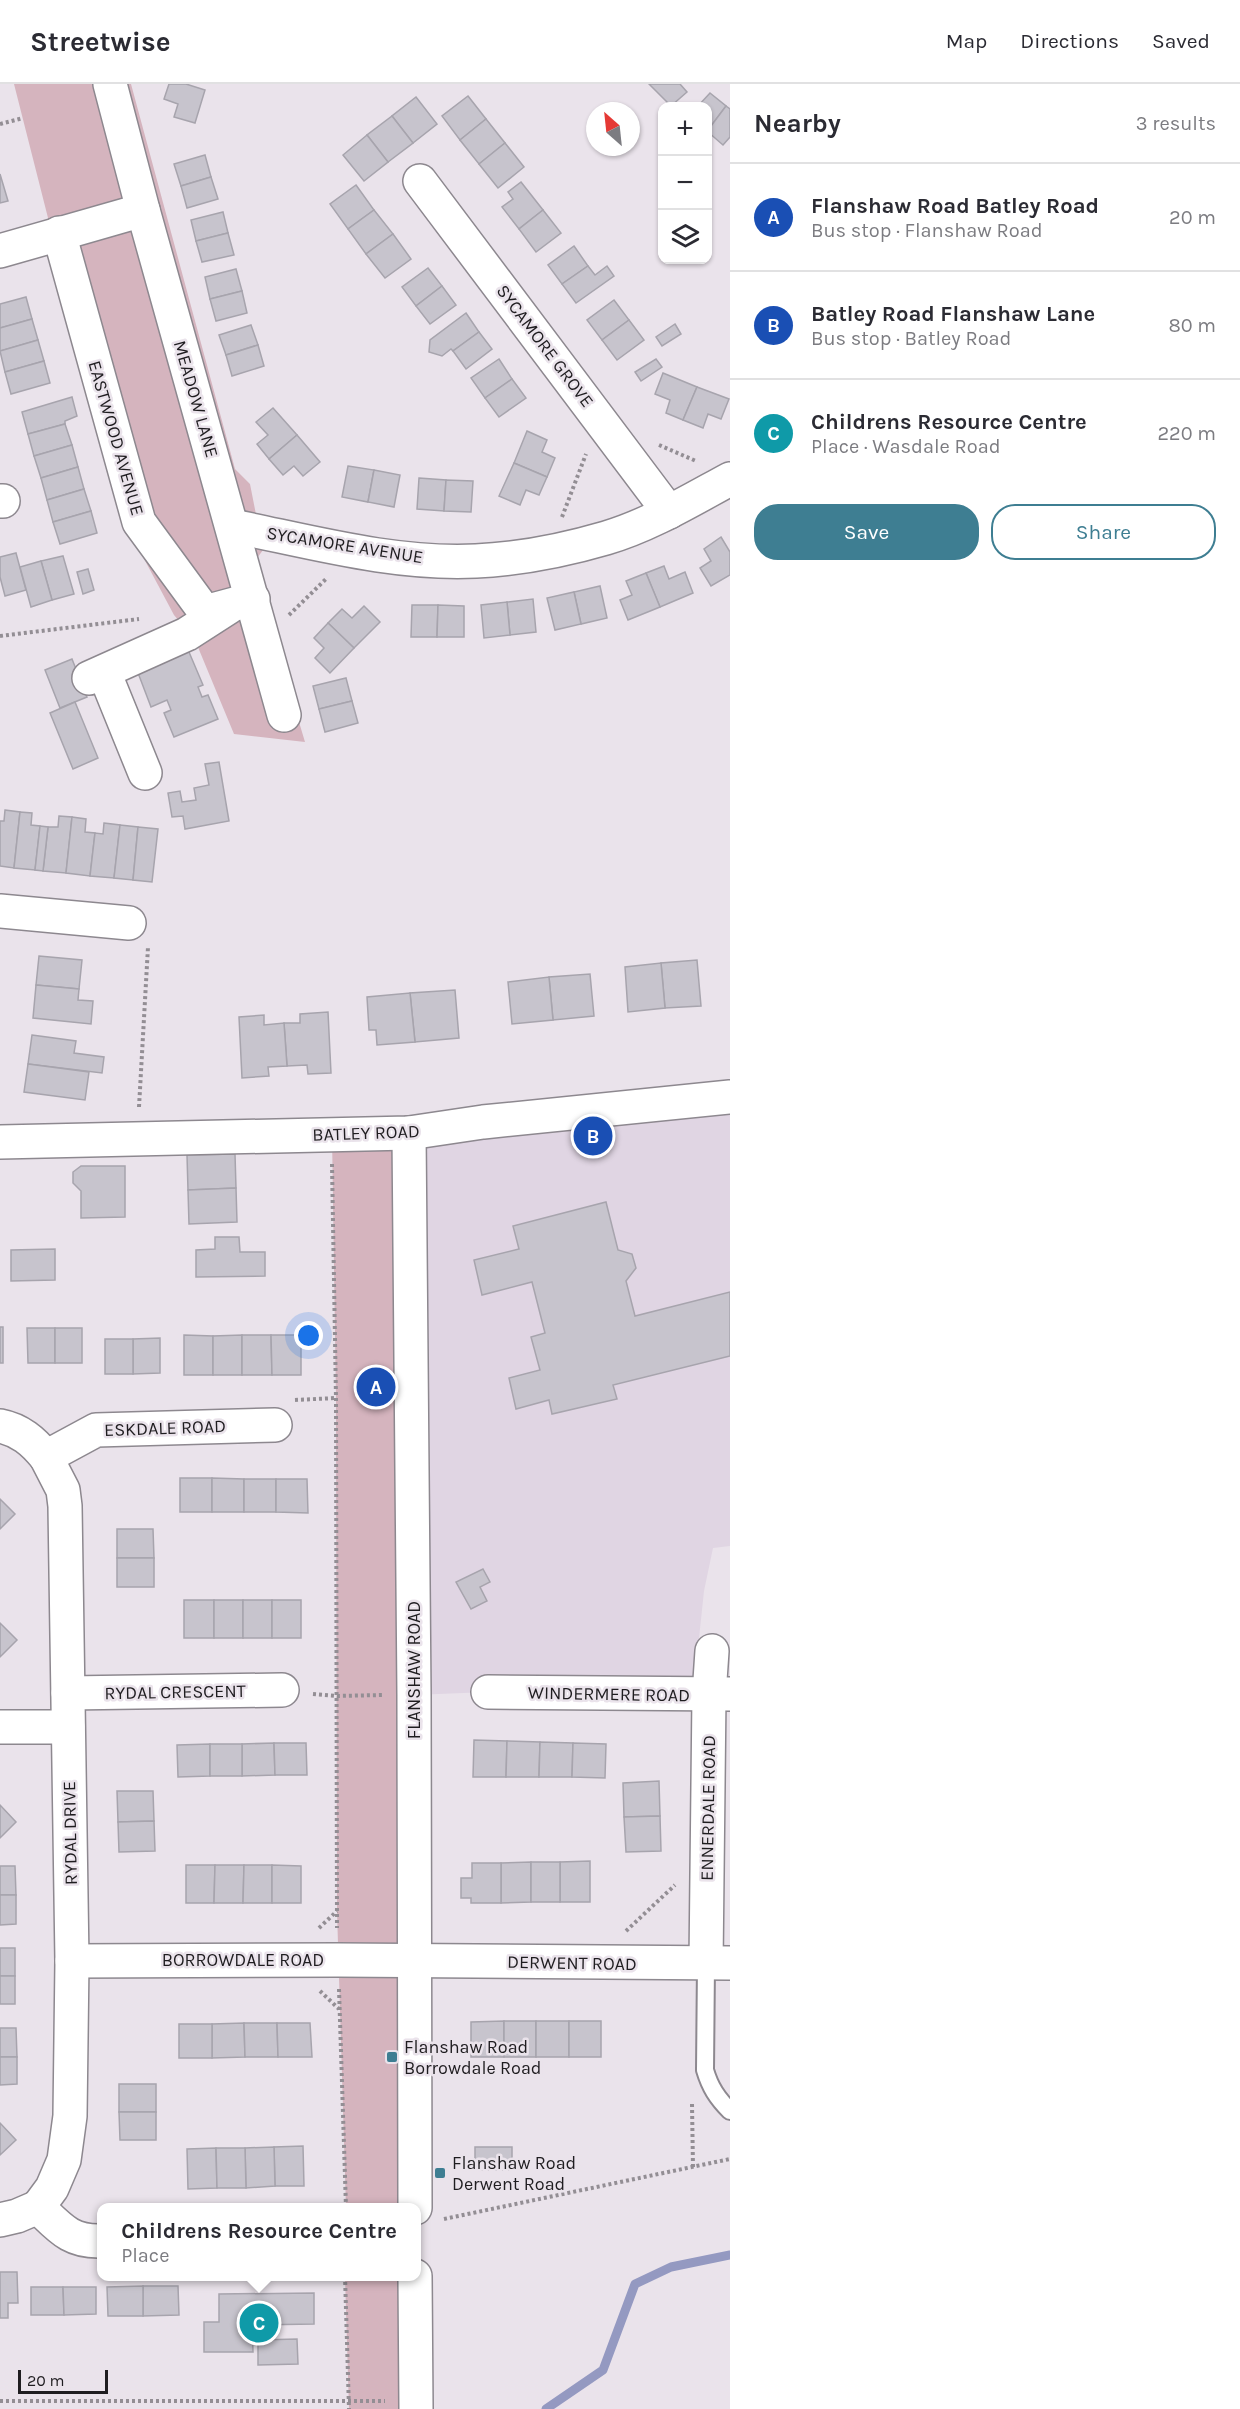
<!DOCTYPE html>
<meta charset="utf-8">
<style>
:root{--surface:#fff;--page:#f2f2f3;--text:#2b2b33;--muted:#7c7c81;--line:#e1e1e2;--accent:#3e7e92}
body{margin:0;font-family:Karla,sans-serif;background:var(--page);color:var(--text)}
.controls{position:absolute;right:18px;top:18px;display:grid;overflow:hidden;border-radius:12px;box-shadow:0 2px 4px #0004}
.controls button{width:54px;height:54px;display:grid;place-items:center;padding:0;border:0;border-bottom:2px solid var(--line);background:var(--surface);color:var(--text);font:30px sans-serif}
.compass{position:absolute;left:586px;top:18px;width:54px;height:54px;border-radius:50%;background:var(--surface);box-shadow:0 2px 4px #0004;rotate:333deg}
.scale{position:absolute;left:18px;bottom:15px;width:90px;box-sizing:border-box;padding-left:6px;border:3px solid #1f1d20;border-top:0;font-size:16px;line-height:21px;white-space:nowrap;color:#1f1d20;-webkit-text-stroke:4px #eae3eb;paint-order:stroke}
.you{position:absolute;left:309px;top:1252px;width:21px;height:21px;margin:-15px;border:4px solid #fff;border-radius:50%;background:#1a73e8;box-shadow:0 0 0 9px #1a73e833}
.badge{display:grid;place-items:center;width:39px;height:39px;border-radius:50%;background:var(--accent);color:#fff;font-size:20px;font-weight:700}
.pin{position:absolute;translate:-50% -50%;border:3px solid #fff;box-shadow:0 2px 6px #0006}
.popup{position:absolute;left:97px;top:2119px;width:324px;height:78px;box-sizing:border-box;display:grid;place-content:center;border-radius:12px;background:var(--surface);filter:drop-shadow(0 2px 4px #0005);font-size:20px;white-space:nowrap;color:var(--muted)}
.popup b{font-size:22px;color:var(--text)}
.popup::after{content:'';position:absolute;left:50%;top:100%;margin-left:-12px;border:12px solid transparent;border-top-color:var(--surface)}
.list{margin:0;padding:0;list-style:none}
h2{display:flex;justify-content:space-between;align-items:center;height:78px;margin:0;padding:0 24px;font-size:26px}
h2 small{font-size:20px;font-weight:400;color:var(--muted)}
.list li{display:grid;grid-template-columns:39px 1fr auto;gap:18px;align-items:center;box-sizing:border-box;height:108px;padding:0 24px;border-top:2px solid var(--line)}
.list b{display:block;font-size:22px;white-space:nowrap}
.list p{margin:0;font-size:20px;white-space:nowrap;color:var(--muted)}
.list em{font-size:20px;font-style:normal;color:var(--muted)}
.actions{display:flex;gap:12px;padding:18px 24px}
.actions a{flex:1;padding:14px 0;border:2px solid var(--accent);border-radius:24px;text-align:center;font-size:21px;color:var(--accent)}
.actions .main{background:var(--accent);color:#fff}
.icon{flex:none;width:33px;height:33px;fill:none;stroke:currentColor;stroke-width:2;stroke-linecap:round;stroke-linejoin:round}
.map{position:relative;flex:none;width:730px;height:2325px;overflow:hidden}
header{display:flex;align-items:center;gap:36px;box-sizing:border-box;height:84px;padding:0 30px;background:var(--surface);border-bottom:2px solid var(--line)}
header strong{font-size:28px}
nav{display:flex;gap:33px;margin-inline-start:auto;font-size:21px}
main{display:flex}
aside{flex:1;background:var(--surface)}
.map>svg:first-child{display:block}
</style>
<header>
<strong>Streetwise</strong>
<nav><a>Map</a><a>Directions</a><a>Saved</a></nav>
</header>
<main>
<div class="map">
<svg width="730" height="2325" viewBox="0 0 730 2325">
<rect width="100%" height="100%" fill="#eae3eb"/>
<!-- built -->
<path fill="#e0d5e3" d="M730,1013V1462L713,1464L704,1507L693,1611L488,1608L414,1611L409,1049Z"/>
<!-- green -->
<g fill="#d5b4be">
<path d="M14,0H131L235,385L250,400L263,466L252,481L305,658L234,650L195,556L174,531L126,441Z"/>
<path d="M409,1049L415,2123H346L337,1827L336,1314L332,1051Z"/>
<path d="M345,2193H415L416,2325H349Z"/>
</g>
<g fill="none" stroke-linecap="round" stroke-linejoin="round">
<!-- stream -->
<path stroke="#9499c1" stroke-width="9" d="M546,2325L603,2286L635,2200L671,2183L730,2171"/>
</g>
<!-- building -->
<g fill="#c7c4cd" stroke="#a7a4ad" stroke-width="1.5">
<path d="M169,0H186L205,6L195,39L174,33L178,20L164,15Z"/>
<path d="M649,0H680L687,8L671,22Z"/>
<path d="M710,9L726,22L708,46V22H698Z"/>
<path d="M468,12L486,35L460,56L442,32Z"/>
<path d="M416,13L437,40L413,59L392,32Z"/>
<path d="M726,22L730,25V53L723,61L708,48V46Z"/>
<path d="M392,32L413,59L388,78L367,51Z"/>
<path d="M486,35L505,59L479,80L460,56Z"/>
<path d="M367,51L388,78L364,97L343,71Z"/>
<path d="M505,59L524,83L498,104L479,80Z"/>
<path d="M205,71L211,93L181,102L174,80Z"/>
<path d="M0,90L8,117L0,119Z"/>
<path d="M211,93L218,115L187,124L181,102Z"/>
<path d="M521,98L543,126L519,145L502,123L513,115L508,108Z"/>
<path d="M356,101L374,126L348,145L330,120Z"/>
<path d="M374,126L393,150L366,170L348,145Z"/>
<path d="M543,126L561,149L536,168L519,145Z"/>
<path d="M223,128L228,149L196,157L191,136Z"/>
<path d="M228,149L234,171L202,178L196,157Z"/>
<path d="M393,150L411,175L385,194L366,170Z"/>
<path d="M574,162L588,182L562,200L548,181Z"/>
<path d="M588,182L595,191L607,182L614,192L576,219L562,200Z"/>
<path d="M428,184L442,202L416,222L402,203Z"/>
<path d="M236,185L242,207L210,215L205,193Z"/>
<path d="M442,202L456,221L430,240L416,222Z"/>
<path d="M242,207L247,229L216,237L210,215Z"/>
<path d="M26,213L32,235L0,244V220Z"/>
<path d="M614,216L629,236L602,256L587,236Z"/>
<path d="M466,229L479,248L453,267L451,265L442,272L429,268L430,256Z"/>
<path d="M32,235L38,256L0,267V244Z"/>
<path d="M629,236L644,256L617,276L602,256Z"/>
<path d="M675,240L681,250L662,262L656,253Z"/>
<path d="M251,241L258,261L226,271L219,251Z"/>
<path d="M479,248L492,265L466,285L453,267Z"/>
<path d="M38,256L44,277L5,288L0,267Z"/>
<path d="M258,261L264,282L232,292L226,271Z"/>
<path d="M499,275L512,295L485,314L471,294Z"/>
<path d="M656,275L662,283L641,297L635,288Z"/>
<path d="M44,277L50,299L11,310L5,288Z"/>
<path d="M663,289L697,303L683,336L666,329L670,316L655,310Z"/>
<path d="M512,295L526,314L499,333L485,314Z"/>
<path d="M697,303L729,315L721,335L708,330L703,344L683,336Z"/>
<path d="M72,313L77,332L65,337V340L28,350L22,328Z"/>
<path d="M273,324L297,351L269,375L257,360L268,351L256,338Z"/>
<path d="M65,340L72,361L34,372L28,350Z"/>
<path d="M527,347L547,356L542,368L555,374L547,393L514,379Z"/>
<path d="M297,351L320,378L303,392L294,382L283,391L269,375Z"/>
<path d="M72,361L78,383L41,394L34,372Z"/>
<path d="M514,379L547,393L539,411L526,406L520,421L499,412Z"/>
<path d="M348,382L374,386L368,418L342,413Z"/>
<path d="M78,383L84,405L47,416L41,394Z"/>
<path d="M374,386L400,391L394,423L368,418Z"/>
<path d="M419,394L446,396L444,427L417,425Z"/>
<path d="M446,396L473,397L471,428L444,427Z"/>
<path d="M84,405L91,427L53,438L47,416Z"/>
<path d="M91,427L97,449L60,460L53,438Z"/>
<path d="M721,453L730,468V491L711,502L700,484L711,477L704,465Z"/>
<path d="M16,469L26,506L5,512L0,493V473Z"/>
<path d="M63,472L74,510L52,516L41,477Z"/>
<path d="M41,477L52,516L31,523L20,483Z"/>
<path d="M664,482L669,495L685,488L693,509L660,523L646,489Z"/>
<path d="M88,485L94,506L83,510L77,488Z"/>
<path d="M646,489L660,523L628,536L620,516L632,511L626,497Z"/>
<path d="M600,502L607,534L581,540L574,508Z"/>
<path d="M574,508L581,540L555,546L547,514Z"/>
<path d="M533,515L536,548L510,551L507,518Z"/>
<path d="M507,518L510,551L484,554L481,521Z"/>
<path d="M412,521H438L437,553H411Z"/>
<path d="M438,521L464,522V553H437Z"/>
<path d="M364,522L380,538L354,564L328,539L342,525L352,534Z"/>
<path d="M328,539L354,564L330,589L315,574L324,564L314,554Z"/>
<path d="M186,561L203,601L198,603L202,613L208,611L218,635L174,653L164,629L171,626L167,616L151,623L135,581Z"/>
<path d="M72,575L87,613L60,624L45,586Z"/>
<path d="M346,594L352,617L319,625L313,602Z"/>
<path d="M352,617L358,639L325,648L319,625Z"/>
<path d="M75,618L98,674L73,685L50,629Z"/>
<path d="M219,678L229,737L185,745L183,732L172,733L168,709L180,707L182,718L196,716L194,704L209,701L205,680Z"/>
<path d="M5,726L20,728L14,784L0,782V737H4Z"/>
<path d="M20,728L32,729L31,741L40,742L35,786L14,784Z"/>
<path d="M59,732L72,733L66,789L43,787L48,743H58Z"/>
<path d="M72,733L86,735L85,748L95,749L90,792L66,789Z"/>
<path d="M104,739L120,741L114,794L90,792L95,749L103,750Z"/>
<path d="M120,741L138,743L133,796L114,794Z"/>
<path d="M40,742L48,743L43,787L35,786Z"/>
<path d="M138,743L158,745L152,798L133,796Z"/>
<path d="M39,872L82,876L79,905L36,901Z"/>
<path d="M697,876L701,922L665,924L661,879Z"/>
<path d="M661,879L665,924L628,928L625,883Z"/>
<path d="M590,890L594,932L553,936L549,893Z"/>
<path d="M549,893L553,936L512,940L508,898Z"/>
<path d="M36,901L79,905L78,916L93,917L91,940L33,934Z"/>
<path d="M455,906L459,954L415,958L410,909Z"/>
<path d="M410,909L415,958L377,961L376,946H369L367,913Z"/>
<path d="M328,928L331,989L308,990L307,981L287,982L284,939H300V930Z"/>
<path d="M264,931V941L284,939L287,982L268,983L269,992L242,994L239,933Z"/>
<path d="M32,951L76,957L74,969L104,973L102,989L28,980Z"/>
<path d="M28,980L89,988L85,1016L24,1008Z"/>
<path d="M235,1070L236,1104L188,1106L187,1071Z"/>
<path d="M81,1082H125V1133L81,1134V1107L73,1099V1088Z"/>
<path d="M236,1104L237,1138L189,1140L188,1106Z"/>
<path d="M606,1118L618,1166L632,1170L636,1184L626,1197L635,1232L730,1208V1272L613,1301L617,1315L552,1330L549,1316L516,1325L509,1294L540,1286L531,1253L545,1249L532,1198L482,1211L474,1176L519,1165L513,1142Z"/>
<path d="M215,1153H239L240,1168H265V1192L196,1193V1166L215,1165Z"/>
<path d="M55,1165V1196L11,1197V1166Z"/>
<rect x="0" y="1243" width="3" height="36"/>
<path d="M27,1244H55V1279H28Z"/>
<rect x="55" y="1244" width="27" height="35"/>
<path d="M184,1251L213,1252V1291H184Z"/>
<path d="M242,1251V1291H213V1252Z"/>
<path d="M242,1251H271L272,1291H242Z"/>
<path d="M271,1251H301V1291H272Z"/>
<path d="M160,1254V1289L133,1290V1255Z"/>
<rect x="105" y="1255" width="28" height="35"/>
<rect x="180" y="1394" width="32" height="34"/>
<path d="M212,1394L244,1395V1428H212Z"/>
<rect x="244" y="1395" width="32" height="33"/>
<path d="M276,1395H307L308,1429L276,1428Z"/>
<path d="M0,1415L15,1430L0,1445Z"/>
<path d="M117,1445H153L154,1474H117Z"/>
<rect x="117" y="1474" width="37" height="29"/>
<path d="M483,1485L490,1498L480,1503L487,1517L471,1525L456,1498Z"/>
<rect x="184" y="1516" width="30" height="38"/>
<rect x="214" y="1516" width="29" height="38"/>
<rect x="243" y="1516" width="29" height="38"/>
<rect x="272" y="1516" width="29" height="38"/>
<path d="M0,1539L17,1556L0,1573Z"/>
<path d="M474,1656L507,1657L506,1693H473Z"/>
<path d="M507,1657L540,1658L539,1693H506Z"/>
<path d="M540,1658L573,1659L572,1693H539Z"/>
<path d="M274,1659L275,1691L242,1692V1660Z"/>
<path d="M274,1659H306L307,1691H275Z"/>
<path d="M573,1659L606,1660L605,1694L572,1693Z"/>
<path d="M210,1660V1692L178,1693L177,1661Z"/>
<rect x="210" y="1660" width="32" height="32"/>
<path d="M659,1697L660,1732L624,1733L623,1699Z"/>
<path d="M117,1707H153L154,1737L118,1738Z"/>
<path d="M0,1721L16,1738L0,1754Z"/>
<path d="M660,1732L661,1767L626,1768L624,1733Z"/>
<path d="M154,1737L155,1767L119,1768L118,1738Z"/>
<path d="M590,1777V1818H560V1778Z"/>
<path d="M531,1778V1818L501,1819V1779Z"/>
<rect x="531" y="1778" width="29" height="40"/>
<path d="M472,1779H501V1819H471V1814H461V1794H472Z"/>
<path d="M186,1781H215L214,1819H186Z"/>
<path d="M215,1781H244L243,1819H214Z"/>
<path d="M244,1781H272V1819H243Z"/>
<path d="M272,1781L301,1782V1819H272Z"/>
<path d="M0,1782H15L16,1811H0Z"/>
<path d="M0,1811H16V1840L0,1841Z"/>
<rect x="0" y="1864" width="15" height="28"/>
<rect x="0" y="1892" width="15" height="28"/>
<path d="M504,1937V1973H471V1938Z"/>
<rect x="504" y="1937" width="32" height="36"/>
<rect x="536" y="1937" width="33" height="36"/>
<rect x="569" y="1937" width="32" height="36"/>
<path d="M244,1939L245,1973L212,1974V1940Z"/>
<path d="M244,1939H277L278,1973H245Z"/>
<path d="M277,1939H310L312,1973H278Z"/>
<rect x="179" y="1940" width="33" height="34"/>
<path d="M0,1944H16L17,1973H0Z"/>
<path d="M0,1973H17V2000L0,2001Z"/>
<rect x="119" y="2000" width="37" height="28"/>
<path d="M119,2028H156V2056H120Z"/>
<path d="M0,2039L16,2056L0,2071Z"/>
<path d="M303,2062L304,2102H275L274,2063Z"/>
<path d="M274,2063L275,2102L246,2104L245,2064Z"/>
<rect x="475" y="2063" width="37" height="23"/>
<path d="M216,2064L217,2104L188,2105L187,2065Z"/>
<path d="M216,2064H245L246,2104H217Z"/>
<path d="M0,2188H17L18,2219H8V2234H0Z"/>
<path d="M143,2202H178L179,2231L143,2232Z"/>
<path d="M143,2202V2232H108L107,2203Z"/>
<path d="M31,2203H63L64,2231H31Z"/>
<path d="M63,2203H96V2230L64,2231Z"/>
<path d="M314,2209V2240L252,2241L253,2268H204V2238H219V2210Z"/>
<path d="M297,2255L298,2280L258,2281V2256Z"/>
</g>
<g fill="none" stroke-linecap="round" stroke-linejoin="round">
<defs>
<path id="service" d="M706,1880L705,1986C710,2003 717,2014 730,2027"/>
<g id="minor">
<path d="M110,0L143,126L284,631"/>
<path d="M420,97L669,428"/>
<path d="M59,149L139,438L205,528L253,515"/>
<path d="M0,167L143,126"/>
<path d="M0,417H3"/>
<path d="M232,442C312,458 394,481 476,477C519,475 565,466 606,454C650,441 691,416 730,395"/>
<path d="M104,588L145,689"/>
<path d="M89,594L187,550L229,523"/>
<path d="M0,827L129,839"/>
<path d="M0,1342C20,1346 33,1357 46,1373L96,1346L275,1341"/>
<path d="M488,1608L730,1610"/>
<path d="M68,1609L282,1606"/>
<path d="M0,1643H68"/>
<path d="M72,1877L338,1876L730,1879"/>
<path d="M706,1880L709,1611L712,1567"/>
<path d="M38,2123L52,2104L64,2076L70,2032L72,1877L65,1422L63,1406L46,1373"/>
<path d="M0,2136L17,2132L38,2123C60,2144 70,2158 101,2157"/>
</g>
<g id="tertiary">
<path d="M409,1049L414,1611L415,2124"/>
<path d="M0,1058L409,1049L483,1038L730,1013"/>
<path d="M415,2192L416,2325"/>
</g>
</defs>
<!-- service casing -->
<use href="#service" stroke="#8d888f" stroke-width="20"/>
<!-- minor casing -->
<use href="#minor" stroke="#8d888f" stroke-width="36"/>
<!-- tertiary casing -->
<use href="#tertiary" stroke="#8d888f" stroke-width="36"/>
<!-- path -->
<g stroke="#938e94" stroke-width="4" stroke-dasharray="3 3" stroke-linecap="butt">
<path d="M0,40L23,34"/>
<path d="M659,361L696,377"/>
<path d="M562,433L586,370"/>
<path d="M289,531L327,494"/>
<path d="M0,552L139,535"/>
<path d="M139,1023L148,863"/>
<path d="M332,1080L336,1314L337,1844"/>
<path d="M295,1316L336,1314"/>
<path d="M313,1610L337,1612L383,1611"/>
<path d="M319,1844L337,1827"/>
<path d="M626,1847L675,1801"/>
<path d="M339,1905L346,2124"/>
<path d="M320,1907L339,1925"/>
<path d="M692,2020L693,2084"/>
<path d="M444,2135L730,2075"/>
<path d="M345,2192L349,2325"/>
<path d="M0,2317H385"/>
</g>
<!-- service -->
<use href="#service" stroke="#fff" stroke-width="16"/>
<!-- minor -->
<use href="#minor" stroke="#fff" stroke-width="33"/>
<!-- tertiary -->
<use href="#tertiary" stroke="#fff" stroke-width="33"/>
</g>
<!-- markers -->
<g fill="#3e7e92" stroke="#eae3eb" stroke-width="2">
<rect x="386" y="1967" width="12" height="12" rx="3"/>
<rect x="434" y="2083" width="12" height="12" rx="3"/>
</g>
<g text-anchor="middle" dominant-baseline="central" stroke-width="5" stroke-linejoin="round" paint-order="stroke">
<!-- street labels -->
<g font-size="18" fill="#1f1d20" stroke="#eae3eb">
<text transform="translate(545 262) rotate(53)">SYCAMORE GROVE</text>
<text transform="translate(196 315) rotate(74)">MEADOW LANE</text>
<text transform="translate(116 354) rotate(74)">EASTWOOD AVENUE</text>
<text transform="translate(345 461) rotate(9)">SYCAMORE AVENUE</text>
<text transform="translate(366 1049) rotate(-2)">BATLEY ROAD</text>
<text transform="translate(165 1344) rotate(-2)">ESKDALE ROAD</text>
<text transform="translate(414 1586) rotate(-90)">FLANSHAW ROAD</text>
<text transform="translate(175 1608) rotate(-1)">RYDAL CRESCENT</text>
<text transform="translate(609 1610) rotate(1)">WINDERMERE ROAD</text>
<text transform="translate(708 1724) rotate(-89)">ENNERDALE ROAD</text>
<text transform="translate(70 1749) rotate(-91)">RYDAL DRIVE</text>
<text x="243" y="1876">BORROWDALE ROAD</text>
<text transform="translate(572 1879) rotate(1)">DERWENT ROAD</text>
</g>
<!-- poi labels -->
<g font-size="18" fill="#1f1d20" stroke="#eae3eb" text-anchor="start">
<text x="404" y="1963">Flanshaw Road<tspan x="404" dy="21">Borrowdale Road</tspan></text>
<text x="452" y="2079">Flanshaw Road<tspan x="452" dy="21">Derwent Road</tspan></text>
</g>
</g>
</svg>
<div class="controls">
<button>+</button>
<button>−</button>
<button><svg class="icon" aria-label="layers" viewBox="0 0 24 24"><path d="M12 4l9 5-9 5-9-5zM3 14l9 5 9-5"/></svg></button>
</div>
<svg class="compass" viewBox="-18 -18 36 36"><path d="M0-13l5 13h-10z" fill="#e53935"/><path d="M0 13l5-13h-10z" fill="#7c7c81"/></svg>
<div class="scale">20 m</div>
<div class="you"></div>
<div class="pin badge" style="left:376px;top:1303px;background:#1a4fb4">A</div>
<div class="pin badge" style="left:593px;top:1052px;background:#1a4fb4">B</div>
<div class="pin badge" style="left:259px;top:2239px;background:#0f9aa8">C</div>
<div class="popup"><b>Childrens Resource Centre</b>Place</div>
</div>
<aside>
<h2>Nearby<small>3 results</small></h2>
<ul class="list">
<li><span class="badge" style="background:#1a4fb4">A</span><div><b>Flanshaw Road Batley Road</b><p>Bus stop · Flanshaw Road</p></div><em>20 m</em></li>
<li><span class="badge" style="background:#1a4fb4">B</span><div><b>Batley Road Flanshaw Lane</b><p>Bus stop · Batley Road</p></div><em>80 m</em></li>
<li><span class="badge" style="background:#0f9aa8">C</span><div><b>Childrens Resource Centre</b><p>Place · Wasdale Road</p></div><em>220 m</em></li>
</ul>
<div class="actions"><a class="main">Save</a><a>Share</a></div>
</aside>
</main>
